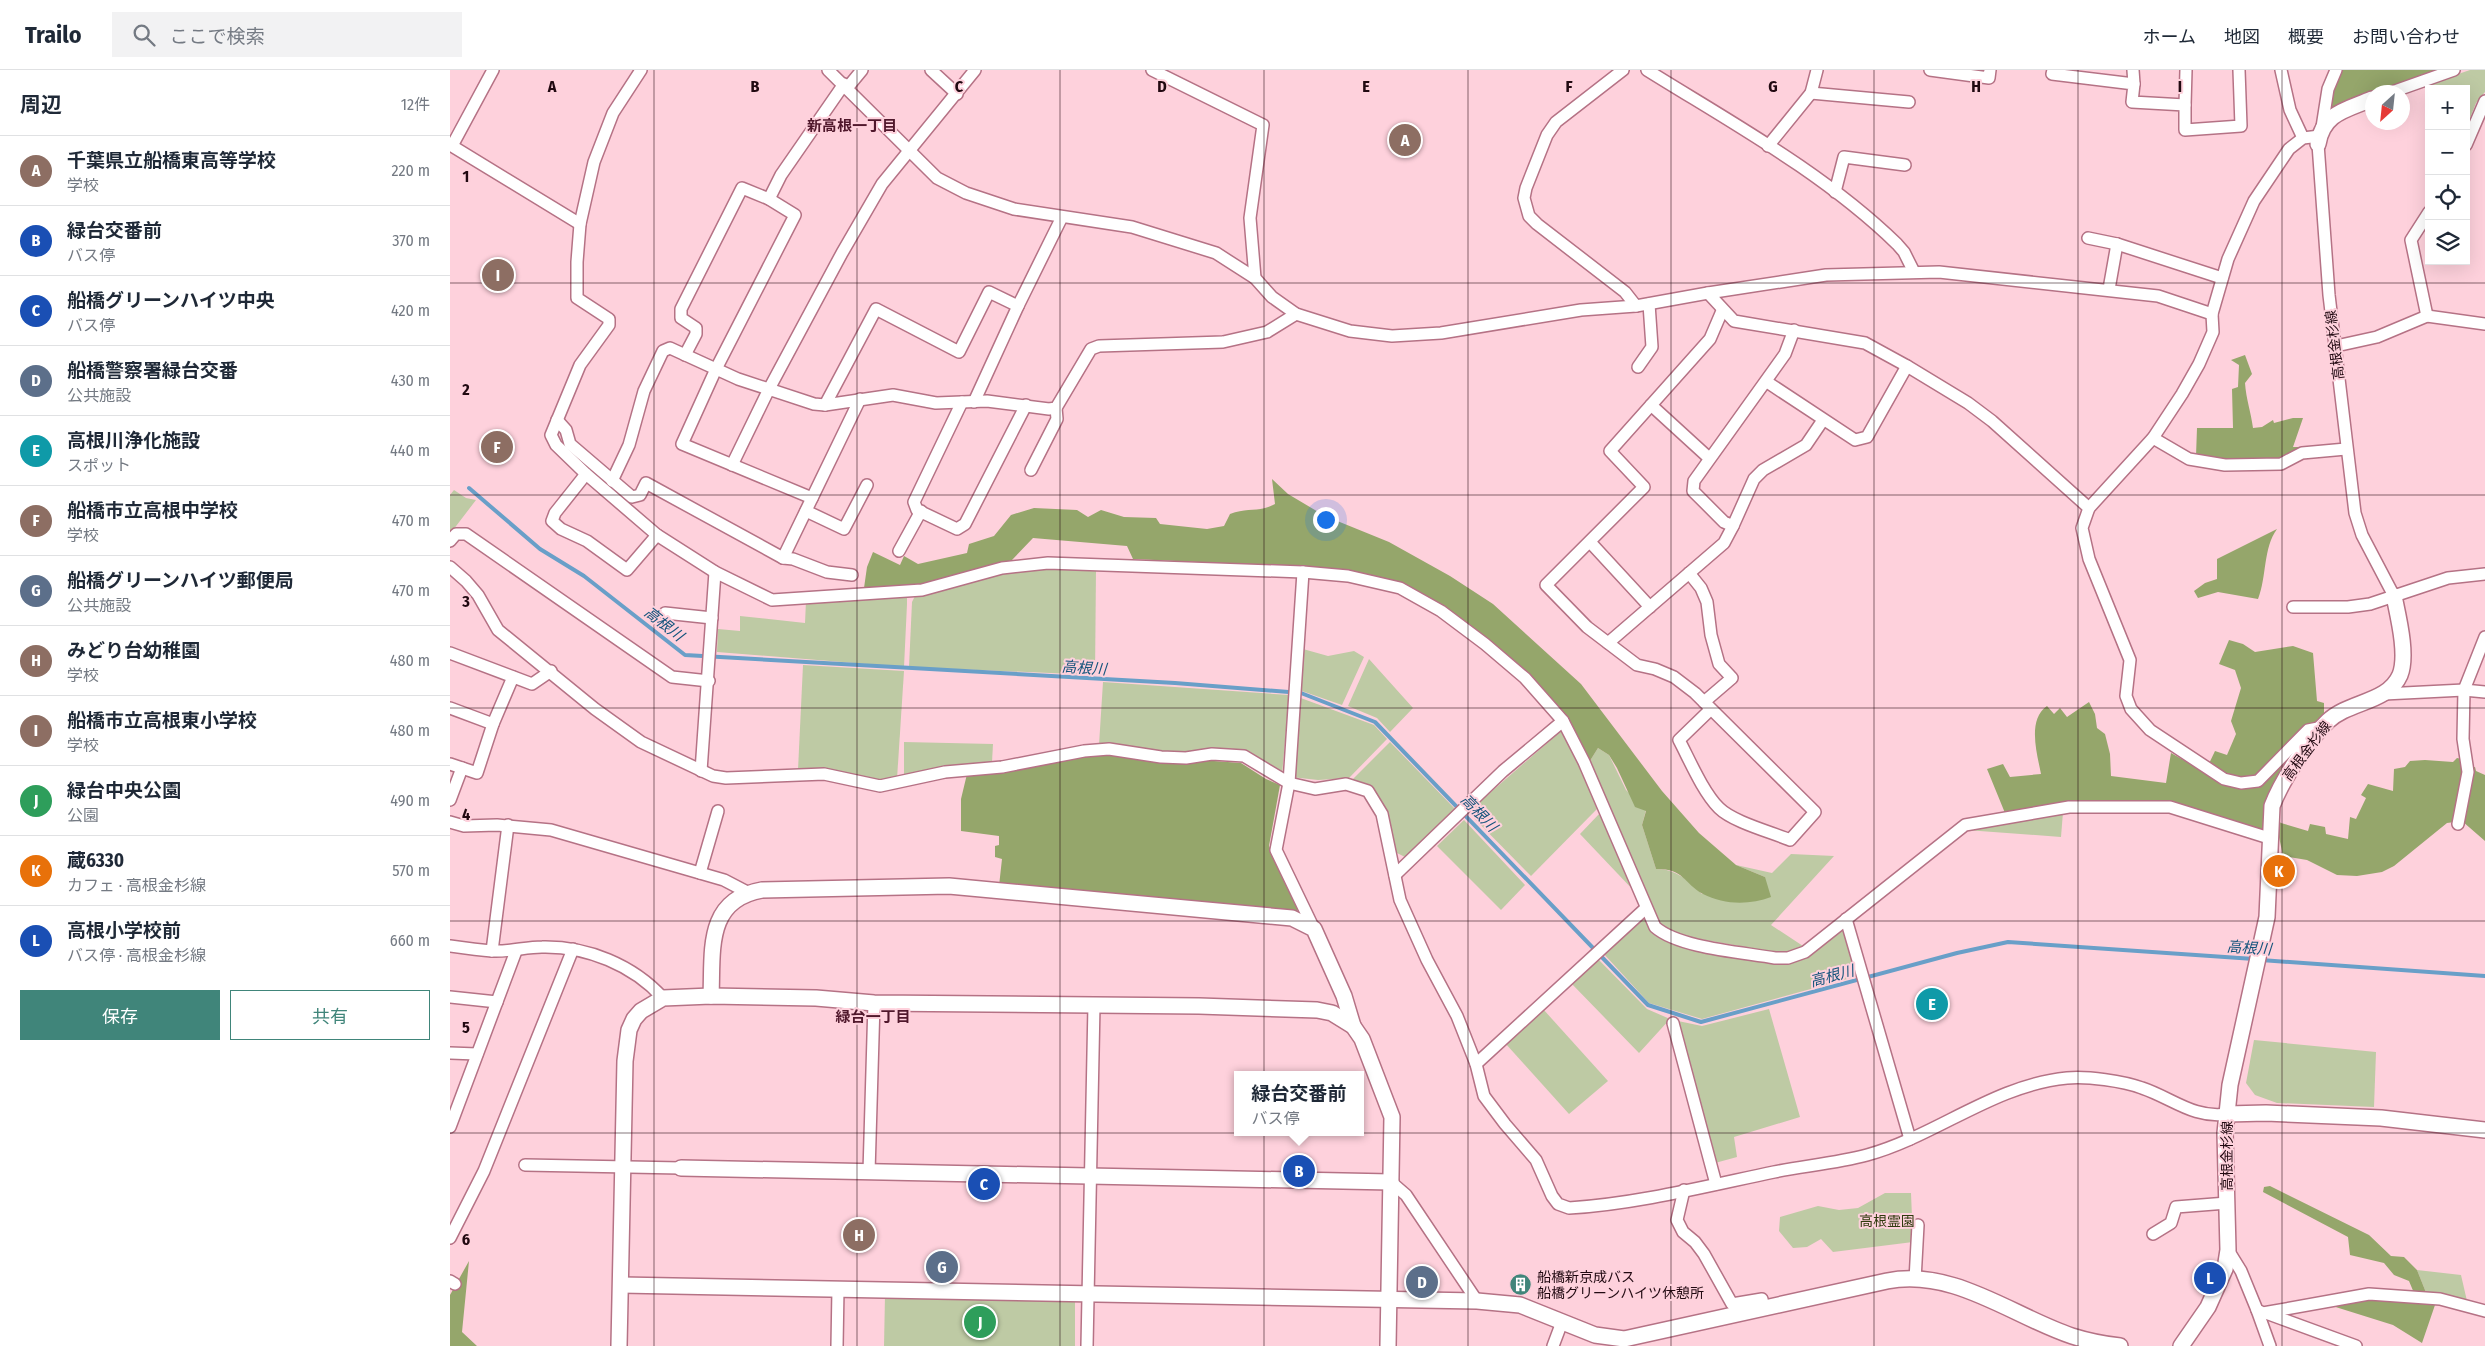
<!DOCTYPE html>
<html lang="ja">
<meta charset="utf-8">
<style>
:root{--surface:#fff;--page:#f2f2f3;--text:#1f2937;--muted:#747a83;--line:#e0e1e3;--accent:#40857a}
body{margin:0;font-family:"Fira Sans Condensed","Noto Sans JP",sans-serif;background:var(--page);color:var(--text)}
.controls{position:absolute;right:15px;top:15px;display:grid;overflow:hidden;border-radius:0px;box-shadow:0 5px 20px #0002}
.controls button{width:45px;height:45px;display:grid;place-items:center;padding:0;border:0;border-bottom:1px solid var(--line);background:var(--surface);color:var(--text);font:25px sans-serif}
.compass{position:absolute;left:1915px;top:15px;width:45px;height:45px;border-radius:50%;background:var(--surface);box-shadow:0 5px 20px #0002;rotate:207deg}
.you{position:absolute;left:875px;top:449px;width:18px;height:18px;margin:-12px;border:4px solid #fff;border-radius:50%;background:#1a73e8;box-shadow:0 0 0 8px #1a73e833}
.badge{display:grid;place-items:center;width:32px;height:32px;border-radius:50%;background:var(--accent);color:#fff;font-size:16px;font-weight:700}
.pin{position:absolute;translate:-50% -50%;border:2px solid #fff;box-shadow:0 1px 5px #0006}
.popup{position:absolute;left:784px;top:1001px;width:130px;height:65px;box-sizing:border-box;display:grid;place-content:center;border-radius:0px;background:var(--surface);filter:drop-shadow(0 1px 4px #0005);font-size:16px;white-space:nowrap;color:var(--muted)}
.popup b{font-size:19px;color:var(--text)}
.popup::after{content:'';position:absolute;left:50%;top:100%;margin-left:-10px;border:10px solid transparent;border-top-color:var(--surface)}
.list{margin:0;padding:0;list-style:none}
h2{display:flex;justify-content:space-between;align-items:center;height:65px;margin:0;padding:0 20px;font-size:21px}
h2 small{font-size:16px;font-weight:400;color:var(--muted)}
.list li{display:grid;grid-template-columns:32px 1fr auto;gap:15px;align-items:center;box-sizing:border-box;height:70px;padding:0 20px;border-top:1px solid var(--line)}
.list b{display:block;font-size:19px;white-space:nowrap}
.list p{margin:0;font-size:16px;white-space:nowrap;color:var(--muted)}
.list em{font-size:16px;font-style:normal;color:var(--muted)}
.actions{display:flex;gap:10px;padding:15px 20px}
.actions a{flex:1;padding:11px 0;border:1px solid var(--accent);border-radius:0px;text-align:center;font-size:18px;color:var(--accent)}
.actions .main{background:var(--accent);color:#fff}
.icon{flex:none;width:28px;height:28px;fill:none;stroke:currentColor;stroke-width:2;stroke-linecap:round;stroke-linejoin:round}
.map{position:relative;flex:none;width:2035px;height:1276px;overflow:hidden}
header{display:flex;align-items:center;gap:30px;box-sizing:border-box;height:70px;padding:0 25px;background:var(--surface);border-bottom:1px solid var(--line)}
header strong{font-size:24px}
nav{display:flex;gap:28px;margin-inline-start:auto;font-size:18px}
.search{width:350px;height:45px;background:var(--page);display:flex;align-items:center;gap:12px;box-sizing:border-box;padding:0 18px;border-radius:0px;color:var(--muted);font-size:19px}
main{display:flex}
aside{flex:1;background:var(--surface)}
.map>svg:first-child{display:block}
</style>
<header>
<strong>Trailo</strong>
<div class="search"><svg class="icon" aria-label="search" viewBox="0 0 24 24"><circle cx="10" cy="10" r="6"/><path d="M15 15l6 6"/></svg>ここで検索</div>
<nav><a>ホーム</a><a>地図</a><a>概要</a><a>お問い合わせ</a></nav>
</header>
<main>
<aside>
<h2>周辺<small>12件</small></h2>
<ul class="list">
<li><span class="badge" style="background:#8d6e63">A</span><div><b>千葉県立船橋東高等学校</b><p>学校</p></div><em>220 m</em></li>
<li><span class="badge" style="background:#1a4fb4">B</span><div><b>緑台交番前</b><p>バス停</p></div><em>370 m</em></li>
<li><span class="badge" style="background:#1a4fb4">C</span><div><b>船橋グリーンハイツ中央</b><p>バス停</p></div><em>420 m</em></li>
<li><span class="badge" style="background:#5c6f8a">D</span><div><b>船橋警察署緑台交番</b><p>公共施設</p></div><em>430 m</em></li>
<li><span class="badge" style="background:#0f9aa8">E</span><div><b>高根川浄化施設</b><p>スポット</p></div><em>440 m</em></li>
<li><span class="badge" style="background:#8d6e63">F</span><div><b>船橋市立高根中学校</b><p>学校</p></div><em>470 m</em></li>
<li><span class="badge" style="background:#5c6f8a">G</span><div><b>船橋グリーンハイツ郵便局</b><p>公共施設</p></div><em>470 m</em></li>
<li><span class="badge" style="background:#8d6e63">H</span><div><b>みどり台幼稚園</b><p>学校</p></div><em>480 m</em></li>
<li><span class="badge" style="background:#8d6e63">I</span><div><b>船橋市立高根東小学校</b><p>学校</p></div><em>480 m</em></li>
<li><span class="badge" style="background:#2e9e5b">J</span><div><b>緑台中央公園</b><p>公園</p></div><em>490 m</em></li>
<li><span class="badge" style="background:#e8710a">K</span><div><b>蔵6330</b><p>カフェ · 高根金杉線</p></div><em>570 m</em></li>
<li><span class="badge" style="background:#1a4fb4">L</span><div><b>高根小学校前</b><p>バス停 · 高根金杉線</p></div><em>660 m</em></li>
</ul>
<div class="actions"><a class="main">保存</a><a>共有</a></div>
</aside>
<div class="map">
<svg width="2035" height="1276" viewBox="0 0 2035 1276">
<rect width="100%" height="100%" fill="#fed1dc"/>
<!-- green -->
<g fill="#becaa4">
<path d="M2020,0H2035V22L2026,33L2016,58V19H1980L1979,14Z"/>
<path d="M4,420L16,428L26,430L0,464V425Z"/>
<path d="M600,499L646,500L645,605L459,597L462,532L466,524L563,502Z"/>
<path d="M453,525L457,528V534L454,597L267,582L268,559L290,561V546L355,553L356,531Z"/>
<path d="M853,579L878,586L904,581L914,587L892,635L849,620Z"/>
<path d="M919,589L963,638L940,662L927,648L898,636Z"/>
<path d="M353,595L454,601L447,709L439,713L348,700Z"/>
<path d="M653,612L839,625L832,705L794,682L735,684L649,675Z"/>
<path d="M848,627L924,655L937,669L899,708L868,710L841,707Z"/>
<path d="M1112,660L1129,694L1147,739L1081,806L1018,742Z"/>
<path d="M454,672L543,674L542,692L454,706Z"/>
<path d="M940,672L1006,740L957,788L945,782L920,719L902,710Z"/>
<path d="M1148,678L1159,685L1176,720L1196,740L1192,755L1206,799C1226,799 1238,810 1252,824L1315,807L1286,795L1322,803L1341,784L1384,786L1321,855L1353,876L1335,883L1323,882L1233,866L1219,861L1208,854L1138,694Z"/>
<path d="M1613,742L1611,767L1516,760Z"/>
<path d="M1150,743L1186,823L1130,764Z"/>
<path d="M1014,750L1075,815L1051,840L987,776Z"/>
<path d="M1194,845L1204,861L1322,893L1394,856L1408,906L1252,949L1199,933L1153,883Z"/>
<path d="M1147,888L1197,939L1220,949L1189,983L1121,913Z"/>
<path d="M1093,939L1158,1011L1119,1044L1055,973Z"/>
<path d="M1319,939L1350,1047L1284,1067L1287,1087L1265,1093L1228,951L1252,956Z"/>
<path d="M1804,970L1926,982L1924,1037L1827,1033L1805,1025L1796,1013Z"/>
<path d="M1435,1123H1461L1463,1172L1383,1182L1371,1169L1357,1177L1343,1178L1329,1161L1330,1147L1368,1136L1389,1140L1408,1138Z"/>
<path d="M1967,1200L2011,1205L2017,1231L1977,1225Z"/>
<path d="M435,1226L625,1228V1276H434Z"/>
</g>
<!-- forest -->
<g fill="#95a66b">
<path d="M1890,0H1989L1881,40L1878,36Z"/>
<path d="M1795,285L1802,304L1795,313C1796,329 1801,342 1803,358L1812,357L1823,350L1824,353L1843,348H1853L1843,377H1850L1833,391L1775,392L1746,386L1747,358H1783L1782,319L1788,317L1789,295L1781,290Z"/>
<path d="M822,409L838,424L875,446L939,472L1000,506L1043,534L1131,614L1212,721L1249,763L1286,795L1315,807L1321,827C1300,835 1274,835 1253,824C1233,813 1235,799 1206,799L1192,755L1196,741L1185,737L1167,698L1159,685L1148,678L1138,694L1074,601L950,514L853,497L683,489L677,476L583,468L562,490L456,519L414,518L417,497L423,482L450,495L454,486L468,494L517,483L519,474L544,466L561,445L584,438L627,440L638,447L651,440L674,447L706,448L710,454L757,459L774,456L780,444C798,437 808,443 825,434Z"/>
<path d="M1827,459C1813,478 1817,506 1808,529L1768,522L1748,528L1744,521L1755,513L1767,509V489Z"/>
<path d="M1779,570L1793,574L1805,582L1843,576L1863,583L1867,631L1874,633V648L1817,733L1813,762L1718,733L1555,743L1537,699L1553,694L1560,707L1591,704C1587,683 1577,650 1597,636L1604,644L1610,638L1617,647L1639,632L1645,644L1647,658L1655,664L1660,684L1661,706L1716,713L1721,683L1755,702L1765,681L1777,685L1786,664L1781,651L1791,618L1785,600L1769,594Z"/>
<path d="M657,683L791,693L816,709L830,715L819,776L850,838L846,842L549,816L552,789L545,787V776L549,775V766L511,761V729L517,704Z"/>
<path d="M2007,688L2012,689L2015,698L2025,697L2026,701L2035,705V771L2012,751L1997,753L1944,796L1932,802L1907,806L1887,805L1857,790L1833,786L1825,748L1831,753L1858,761L1860,754L1875,757L1876,764L1898,769L1900,747L1906,749L1916,728L1911,725L1918,714L1943,721L1944,699L1955,697L1960,691L1975,690L2003,692Z"/>
<path d="M1820,1116L1919,1165L1941,1186L1954,1187L1967,1200L1977,1225L1964,1223L1959,1211L1944,1205L1934,1193L1900,1185L1898,1167L1813,1122L1814,1117Z"/>
<path d="M19,1191L12,1262L27,1276H0V1225Z"/>
<path d="M1921,1229L1985,1235L1972,1273L1943,1255L1876,1234Z"/>
</g>
<g fill="none" stroke-linecap="round" stroke-linejoin="round">
<!-- stream -->
<g stroke="#699fc8" stroke-width="4">
<path d="M19,418L90,479L134,506L235,585L725,613L851,623L925,652L1198,935L1251,952L1507,883L1558,872L1804,889"/>
<path d="M1811,890L2035,906"/>
</g>
<defs>
<g id="street">
<path d="M43,0L2,76L130,154"/>
<path d="M191,0L163,43L144,92L130,154L127,192V228L159,249V255L130,295L101,365L106,375L136,404L207,465L265,502L322,530L472,520L552,498L598,493L853,502L898,506L950,518L991,541L1035,574L1075,608L1113,651L1134,692L1205,857C1229,878 1291,882 1325,888H1338L1355,882L1515,755L1619,737H1720L1819,768"/>
<path d="M378,0L487,108L516,123L564,139L682,157L766,183L805,208L822,227L846,244L900,261L942,266L991,263L1131,240L1186,236L1258,223L1376,205L1489,202L1708,226L1762,244"/>
<path d="M481,0L507,24"/>
<path d="M702,0L813,55L800,148L805,208"/>
<path d="M1173,0L1106,52L1097,65L1076,118L1074,128L1079,146L1087,154L1175,222L1186,236"/>
<path d="M1197,0C1282,53 1374,103 1447,174L1454,182L1464,202"/>
<path d="M1480,0L1539,8L1540,0"/>
<path d="M1603,0L1602,4L1684,14L1682,32L1735,35V60L1791,56L1789,0"/>
<path d="M1683,0L1684,14"/>
<path d="M1831,0L1840,40L1853,68"/>
<path d="M398,17L412,0"/>
<path d="M1942,22L2004,0"/>
<path d="M1361,23L1459,32"/>
<path d="M1735,35L1736,0"/>
<path d="M1872,57L1878,19L1886,0"/>
<path d="M1870,66L1853,68L1839,79L1804,131L1778,189L1762,244L1763,262L1749,294L1732,324L1703,368L1639,438L1632,458L1639,489L1680,590L1676,626L1681,639L1700,660L1774,709L1791,713L1808,711L1858,660L1873,657"/>
<path d="M1868,74L1879,225L1905,443L1912,465L1944,526"/>
<path d="M2016,75L2035,31"/>
<path d="M1318,76L1361,23L1367,0"/>
<path d="M1385,122L1394,87L1455,95"/>
<path d="M319,129L345,145L266,299L232,374L362,428"/>
<path d="M1638,168L1667,174L1772,208"/>
<path d="M1659,219L1667,174"/>
<path d="M1258,223L1284,251L1415,273L1457,296L1518,333L1542,351L1639,438"/>
<path d="M1977,246L1961,170L1979,142"/>
<path d="M1344,260L1335,284L1244,411L1243,421L1274,452L1283,456L1304,409L1313,400L1356,375L1373,350"/>
<path d="M1886,276L1927,267L1977,246L2035,254"/>
<path d="M235,285L246,264V258L231,248V239L292,118L319,129L331,105L394,14"/>
<path d="M1188,297L1202,277L1199,234"/>
<path d="M1317,312L1405,370L1417,367L1457,296"/>
<path d="M512,332L464,432L467,440L507,459L515,454L576,335"/>
<path d="M524,332L568,236"/>
<path d="M375,335L426,239L509,282L539,222L568,236L612,147"/>
<path d="M1201,335L1259,388"/>
<path d="M107,350L116,360L120,374L182,427L190,425L196,413L333,488L410,329"/>
<path d="M1703,368L1739,389L1775,395L1831,394L1852,383L1896,379"/>
<path d="M282,395L319,319L392,183L432,114L525,0"/>
<path d="M581,400L607,349L606,338"/>
<path d="M136,404L105,443L102,451L111,459L137,471L177,500L207,465"/>
<path d="M162,411L179,375L194,321L213,281L220,278L288,309L364,334L375,335L443,325L486,333L537,331L599,339L606,338L641,279L649,276L773,272L817,262L846,244"/>
<path d="M356,441L394,459L417,415"/>
<path d="M0,471L6,464H16L222,607L259,611"/>
<path d="M1140,472L1200,537"/>
<path d="M449,481L471,441"/>
<path d="M333,488L343,489L377,502L402,505"/>
<path d="M0,497L16,511L28,525L48,560L145,639L191,672L263,706L276,708L374,704L430,716L495,702L552,697L634,681L659,679L711,687L736,688L762,684L794,686L839,713L865,719L896,714L918,721L932,744L950,830L977,890L1007,946L1026,994L1034,1026L1055,1054L1086,1090L1102,1126L1108,1134L1119,1138C1186,1134 1257,1116 1324,1102C1354,1096 1387,1093 1417,1085C1486,1066 1544,1015 1617,1008C1637,1006 1673,1011 1692,1018C1722,1028 1744,1049 1777,1044"/>
<path d="M853,502L839,713L826,780L864,859"/>
<path d="M1239,503L1251,518L1257,532L1261,565L1269,594L1282,608L1254,632"/>
<path d="M1843,537H1898L1920,534L1998,508L2035,504"/>
<path d="M215,543L262,548"/>
<path d="M1158,573L1274,473L1283,456"/>
<path d="M0,583L82,614L101,601"/>
<path d="M1934,624L2014,620L2035,622"/>
<path d="M0,638L43,654"/>
<path d="M1261,639L1229,670C1240,691 1253,722 1269,738C1283,752 1321,762 1340,770L1365,742L1245,623L1224,607L1205,599L1187,595L1137,557L1096,515L1194,417L1160,381L1260,269L1272,241"/>
<path d="M0,694L27,703L43,654L63,607"/>
<path d="M251,701L265,502"/>
<path d="M0,730L12,698"/>
<path d="M0,752L14,756L47,755L101,760L274,810L297,822"/>
<path d="M2008,754L2018,702L2013,669L2014,620L2035,567"/>
<path d="M250,803L268,741"/>
<path d="M945,805L1053,701L1113,651"/>
<path d="M1396,849L1460,1069"/>
<path d="M0,876C14,878 28,880 42,881C59,882 76,877 92,877C137,876 183,895 213,928"/>
<path d="M42,881L58,755"/>
<path d="M0,927L47,932"/>
<path d="M1223,953L1266,1114"/>
<path d="M0,983L27,984"/>
<path d="M1026,994L1196,838"/>
<path d="M0,1057L66,881"/>
<path d="M75,1095L231,1098"/>
<path d="M419,1102L424,933"/>
<path d="M941,1112L956,1125L1027,1231"/>
<path d="M1234,1120L1227,1150L1233,1162L1245,1172L1254,1184L1282,1234L1312,1229L1314,1239"/>
<path d="M1703,1164L1721,1153L1726,1137L1777,1133"/>
<path d="M0,1168L34,1101L123,879"/>
<path d="M1778,1180L1791,1201L1807,1240L1813,1243L1919,1224L1990,1229L2035,1241"/>
<path d="M1465,1210L1468,1155"/>
<path d="M0,1211L5,1214"/>
<path d="M1807,1240L1820,1276"/>
<path d="M1816,1243L1906,1276"/>
<path d="M387,1276L388,1219"/>
<path d="M637,1276L644,935"/>
<path d="M1103,1276L1112,1252"/>
</g>
<g id="secondary">
<path d="M1868,74C1873,43 1896,40 1922,29"/>
<path d="M261,926C263,881 255,830 312,820L499,816L842,848L864,859L894,926L903,956"/>
<path d="M1777,1044L1816,1043L1931,1048L2035,1060"/>
<path d="M231,1098L941,1112"/>
<path d="M171,1215L1027,1231L1070,1235L1145,1265L1174,1269L1437,1211C1504,1198 1562,1246 1622,1266C1638,1271 1653,1274 1670,1276"/>
<path d="M169,1276L175,991L179,960L184,949L191,941L213,928L261,926L366,928L424,933L749,936L867,940L882,943L903,956L912,969L942,1047L938,1276"/>
<path d="M1731,1276L1758,1237L1775,1199L1778,1180L1775,1063L1780,1015L1817,847L1822,736C1832,710 1858,670 1878,651C1899,631 1938,633 1950,605C1958,585 1948,546 1944,526"/>
</g>
</defs>
<!-- street casing -->
<use href="#street" stroke="#b57285" stroke-width="14"/>
<!-- secondary casing -->
<use href="#secondary" stroke="#b57285" stroke-width="18"/>
<!-- street -->
<use href="#street" stroke="#fff" stroke-width="11"/>
<!-- secondary -->
<use href="#secondary" stroke="#fff" stroke-width="15"/>
</g>
<!-- grid -->
<path fill="none" stroke="#210911" stroke-width="1" stroke-opacity="0.55" d="M204,0V1276M407,0V1276M610,0V1276M814,0V1276M1018,0V1276M1221,0V1276M1424,0V1276M1628,0V1276M1832,0V1276M0,213H2035M0,425H2035M0,638H2035M0,851H2035M0,1063H2035"/>
<!-- icons -->
<defs>
<symbol id="building-disc" viewBox="-11 -11 22 22"><circle r="9.5" fill="#40857a" stroke="#fed1dc"/><path d="M-4-6H4V6H1V3H-1V6H-4ZM-2.5-4.3h1.7v1.8h-1.7ZM.8-4.3h1.7v1.8H.8ZM-2.5-1h1.7V.8h-1.7ZM.8-1h1.7V.8H.8Z" fill="#fff"/></symbol>
</defs>
<g fill-rule="evenodd">
<use href="#building-disc" x="1058" y="1202" width="25" height="25"/>
</g>
<g text-anchor="middle" dominant-baseline="central" stroke-width="4" stroke-linejoin="round" paint-order="stroke">
<!-- street labels -->
<g font-size="14" fill="#210911" stroke="#fed1dc">
<text transform="translate(1885 275) rotate(-97)">高根金杉線</text>
<text transform="translate(1857 681) rotate(-53)">高根金杉線</text>
<text transform="translate(1777 1086) rotate(-90)">高根金杉線</text>
</g>
<!-- park labels -->
<g font-size="14" fill="#303b0e" stroke="#fed1dc">
<text x="1437" y="1151">高根霊園</text>
</g>
<!-- poi labels -->
<g font-size="14" fill="#210911" stroke="#fed1dc" text-anchor="start">
<text x="1087" y="1207">船橋新京成バス<tspan x="1087" dy="16">船橋グリーンハイツ休憩所</tspan></text>
</g>
<!-- neighbourhood labels -->
<g font-size="15" font-weight="bold" fill="#50182c" stroke="#fed1dc">
<text x="402" y="56">新高根一丁目</text>
<text x="423" y="947">緑台一丁目</text>
</g>
<!-- water labels -->
<g font-size="15" font-style="italic" fill="#14547c" stroke="#fed1dc">
<text transform="translate(214 554) rotate(38)">高根川</text>
<text transform="translate(634 598) rotate(4)">高根川</text>
<text transform="translate(1029 743) rotate(46)">高根川</text>
<text transform="translate(1799 878) rotate(4)">高根川</text>
<text transform="translate(1382 906) rotate(-15)">高根川</text>
</g>
</g>
<g font-size="16" text-anchor="middle" font-weight="bold" fill="#210911" stroke="#fed1dc" stroke-width="4" stroke-linejoin="round" paint-order="stroke">
<text x="102" y="22">A</text>
<text x="305" y="22">B</text>
<text x="509" y="22">C</text>
<text x="712" y="22">D</text>
<text x="916" y="22">E</text>
<text x="1119" y="22">F</text>
<text x="1323" y="22">G</text>
<text x="1526" y="22">H</text>
<text x="1730" y="22">I</text>
<text x="16" y="112">1</text>
<text x="16" y="325">2</text>
<text x="16" y="537">3</text>
<text x="16" y="750">4</text>
<text x="16" y="963">5</text>
<text x="16" y="1175">6</text>
</g>
</svg>
<div class="controls">
<button>+</button>
<button>−</button>
<button><svg class="icon" aria-label="locate" viewBox="0 0 24 24"><circle cx="12" cy="12" r="6"/><path d="M12 2v4M12 18v4M2 12h4M18 12h4"/></svg></button>
<button><svg class="icon" aria-label="layers" viewBox="0 0 24 24"><path d="M12 4l9 5-9 5-9-5zM3 14l9 5 9-5"/></svg></button>
</div>
<svg class="compass" viewBox="-18 -18 36 36"><path d="M0-13l5 13h-10z" fill="#e53935"/><path d="M0 13l5-13h-10z" fill="#747a83"/></svg>
<div class="you"></div>
<div class="pin badge" style="left:955px;top:70px;background:#8d6e63">A</div>
<div class="pin badge" style="left:849px;top:1101px;background:#1a4fb4">B</div>
<div class="popup"><b>緑台交番前</b>バス停</div>
<div class="pin badge" style="left:534px;top:1114px;background:#1a4fb4">C</div>
<div class="pin badge" style="left:972px;top:1212px;background:#5c6f8a">D</div>
<div class="pin badge" style="left:1482px;top:934px;background:#0f9aa8">E</div>
<div class="pin badge" style="left:47px;top:377px;background:#8d6e63">F</div>
<div class="pin badge" style="left:492px;top:1197px;background:#5c6f8a">G</div>
<div class="pin badge" style="left:409px;top:1165px;background:#8d6e63">H</div>
<div class="pin badge" style="left:48px;top:205px;background:#8d6e63">I</div>
<div class="pin badge" style="left:530px;top:1252px;background:#2e9e5b">J</div>
<div class="pin badge" style="left:1829px;top:801px;background:#e8710a">K</div>
<div class="pin badge" style="left:1760px;top:1208px;background:#1a4fb4">L</div>
</div>
</main>
